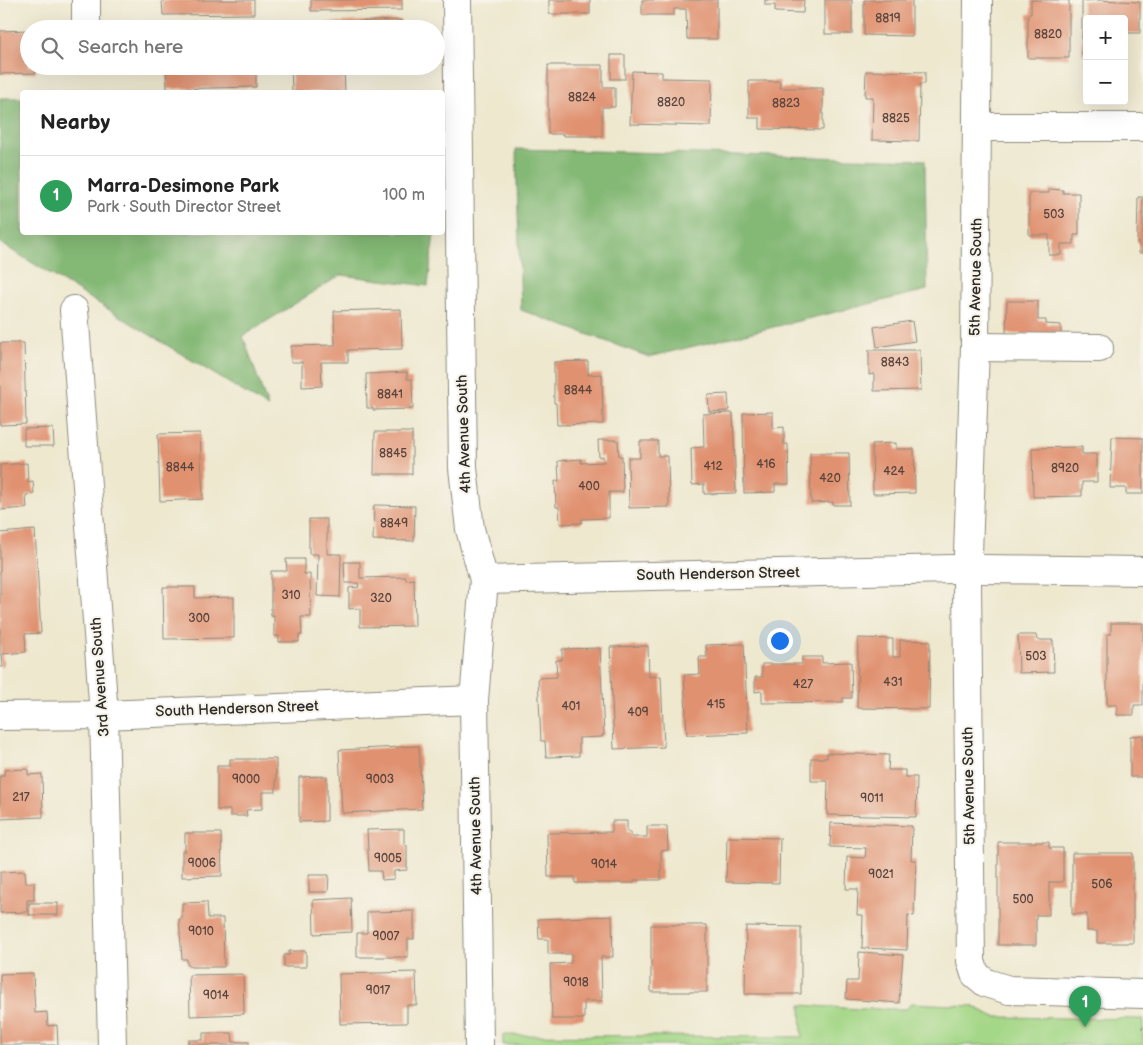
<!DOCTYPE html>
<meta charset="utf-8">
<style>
:root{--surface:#fff;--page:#f6f6f6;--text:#222;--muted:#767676;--line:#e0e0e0;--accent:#111827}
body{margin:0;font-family:"Balsamiq Sans",sans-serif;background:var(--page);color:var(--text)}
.controls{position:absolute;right:15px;top:15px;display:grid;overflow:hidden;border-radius:5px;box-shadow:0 5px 20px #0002}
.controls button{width:45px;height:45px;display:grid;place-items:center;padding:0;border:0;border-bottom:1px solid var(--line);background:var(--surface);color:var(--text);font:25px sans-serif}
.you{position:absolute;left:779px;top:640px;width:18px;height:18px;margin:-12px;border:4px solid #fff;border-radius:50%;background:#1a73e8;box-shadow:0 0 0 8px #1a73e833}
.badge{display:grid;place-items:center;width:32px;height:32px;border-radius:50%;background:var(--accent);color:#fff;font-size:16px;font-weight:700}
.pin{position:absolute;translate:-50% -41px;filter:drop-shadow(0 1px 2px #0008)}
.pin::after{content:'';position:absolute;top:26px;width:18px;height:15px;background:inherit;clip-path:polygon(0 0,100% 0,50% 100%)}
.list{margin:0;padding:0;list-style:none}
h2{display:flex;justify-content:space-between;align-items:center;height:65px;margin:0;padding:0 20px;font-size:21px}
h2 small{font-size:16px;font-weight:400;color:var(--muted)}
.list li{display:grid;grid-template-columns:32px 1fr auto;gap:15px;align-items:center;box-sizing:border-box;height:80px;padding:0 20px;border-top:1px solid var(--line)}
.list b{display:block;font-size:19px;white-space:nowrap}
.list p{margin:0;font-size:16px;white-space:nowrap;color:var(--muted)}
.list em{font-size:16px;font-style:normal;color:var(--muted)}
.icon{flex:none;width:28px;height:28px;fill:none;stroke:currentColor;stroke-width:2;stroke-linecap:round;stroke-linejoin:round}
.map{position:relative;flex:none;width:1143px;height:1045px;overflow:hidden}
.search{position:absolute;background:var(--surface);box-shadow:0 5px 20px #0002;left:20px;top:20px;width:425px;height:55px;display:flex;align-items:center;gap:12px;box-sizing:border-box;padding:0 18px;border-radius:28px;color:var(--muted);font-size:19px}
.panel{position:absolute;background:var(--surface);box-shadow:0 5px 20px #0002;left:20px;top:90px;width:425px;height:145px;border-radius:5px}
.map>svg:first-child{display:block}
</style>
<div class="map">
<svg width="1143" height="1045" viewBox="0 0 1143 1045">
<rect width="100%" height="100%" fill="#f7f3e8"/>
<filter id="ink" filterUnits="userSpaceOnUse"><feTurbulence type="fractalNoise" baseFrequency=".02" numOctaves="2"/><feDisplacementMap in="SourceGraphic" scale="10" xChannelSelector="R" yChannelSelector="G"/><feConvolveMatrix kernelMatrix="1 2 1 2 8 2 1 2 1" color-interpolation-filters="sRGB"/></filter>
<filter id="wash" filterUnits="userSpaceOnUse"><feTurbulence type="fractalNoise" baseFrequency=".0096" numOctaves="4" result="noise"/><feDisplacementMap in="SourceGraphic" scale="20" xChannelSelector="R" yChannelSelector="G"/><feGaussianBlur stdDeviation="1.12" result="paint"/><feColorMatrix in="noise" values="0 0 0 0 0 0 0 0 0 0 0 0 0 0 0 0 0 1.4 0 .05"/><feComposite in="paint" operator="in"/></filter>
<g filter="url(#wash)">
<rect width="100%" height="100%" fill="#eee8cf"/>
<!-- green -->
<path fill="#a4d787" stroke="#688159" d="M911,1003L972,1006L995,1017L1143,1019V1045H503V1035L802,1037L801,1005L858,1009H907Z"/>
<!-- forest -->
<g fill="#83b874" stroke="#577250">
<path d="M0,98H22V232L434,233L428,286L341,275L243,336L268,407L0,243Z"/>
<path d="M516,149L925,160L927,290L649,357L521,310Z"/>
</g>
<g id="blocks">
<!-- building -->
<g fill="#e0916f">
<path d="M162,0H254V14L163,15Z"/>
<path d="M311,0H402V10L311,11Z"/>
<rect x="549" y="0" width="41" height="14"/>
<path d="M642,0H717V39H687L686,9H674V15H642Z"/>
<path d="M765,0H804L803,13L775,12V5H765Z"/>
<rect x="825" y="0" width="27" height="34"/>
<path d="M864,0H912V36L864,35Z"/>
<path d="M1031,0H1069V58H1028V14H1031Z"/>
<path d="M1098,0L1140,2V33H1124V19H1087V63H1085V55H1082V1Z"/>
<path d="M401,20V29H285V24Z"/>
<path d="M255,24V29H164V26Z"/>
<path d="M29,30V66H36V73L0,74V31Z"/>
<rect x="611" y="55" width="14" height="24"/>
<path d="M548,65H603V87H615V107H602V136H563V134H548Z"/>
<path d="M166,66H256V87L167,89Z"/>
<path d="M291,66H344L345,92H292Z"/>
<path d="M632,71L662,72V78L712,79L711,126L630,124Z"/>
<path d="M866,71L925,72V84H920L919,141L872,140L873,97H865Z"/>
<path d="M749,81H780V88H823V130L760,129V118H749Z"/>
<path d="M1049,189L1063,190V193H1079V235H1074V244H1061V255H1049V235H1029V193H1049Z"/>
<path d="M1138,197H1143V253H1139V243H1137Z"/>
<path d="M1007,301H1038V320H1046V324L1061,325V335L1006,334Z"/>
<path d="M401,309L402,349L348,350V362H321L322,386L302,387V362H291V346L335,345L334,311Z"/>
<path d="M912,321L915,341L877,347L874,327Z"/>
<path d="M0,343H24L26,424L0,425Z"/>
<path d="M869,350H920L921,390L874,391V374L869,375Z"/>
<path d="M588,361V375L602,374L603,424L557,425L556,403H554V362Z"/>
<path d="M407,372V379H412L413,409L373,410V408H367L366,374Z"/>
<path d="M728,394L729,411L709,412L708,395Z"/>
<path d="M773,412V428L784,427V444H788L789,484H775V492L744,493L743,413Z"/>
<path d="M733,413L736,493L704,494V484L692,485L691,448L704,447L703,414Z"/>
<path d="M53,428L54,446H24V429Z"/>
<path d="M375,432H412V474H374Z"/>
<path d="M200,433L203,499L160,501L158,434Z"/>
<path d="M1112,437L1143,438V494H1126V488H1110Z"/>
<path d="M598,440H618L619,456H622L623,492H609V518L582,519V523L560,524L559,507H556L555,481H559L558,461L581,459V463L604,462L603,456L599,457Z"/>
<path d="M640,441H658V456H668L669,507L629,508L628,458H640Z"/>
<path d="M896,443V449H914L915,493L873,494L872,444Z"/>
<path d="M1082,447V454H1097V482H1082V496L1033,497L1032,448Z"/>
<path d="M810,453H849L850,505H833V502L811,503Z"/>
<path d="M27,463L28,482L33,481L34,494L26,495L27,508L0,510V465Z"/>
<path d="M374,505L415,506L414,541L373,540Z"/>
<path d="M309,519H327V554H341L340,597L317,596L318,554H309Z"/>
<path d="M35,530L41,633L25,634L26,652L2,654L3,667H0V533Z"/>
<path d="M286,559H304V574H310L311,617H301L302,635H299V642H279V636H274V616H271V571H287Z"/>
<path d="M344,562H360V578L406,577V580L414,579L415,626L360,627V608L349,609V588L359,587L358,583H345Z"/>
<path d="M163,587H195V598L234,597V638L164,639Z"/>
<path d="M1111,623H1143V705H1134V715H1117V705H1107V634H1111Z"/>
<path d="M1018,635H1036L1037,640H1053L1054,672L1019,673Z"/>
<path d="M858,638L893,639V657H900V640L930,641L929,709L857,708Z"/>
<path d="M744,644L748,733L687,735L684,675L700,674L699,657H707L706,645Z"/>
<path d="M648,646L649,677L661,676L664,747L614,749L610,647Z"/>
<path d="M600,648L604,735H602V737L579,738V756L546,757L545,741H541L538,678L557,677L556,660H562V649Z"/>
<path d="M802,657H822V663L851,662L852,698H843V702L762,703V691L755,692V677H762V664H802Z"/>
<path d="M1143,735V777H1130V736Z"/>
<path d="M419,746L422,809L342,813L339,750Z"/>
<path d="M827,753L889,755L888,770H905V777H917L916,817L827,815L828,781H811V758H827Z"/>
<path d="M230,759H276V792H262V809L246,810L247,816H230V810H217V766H230Z"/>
<path d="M28,769V775L42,774L43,817L0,819V776H4V770Z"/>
<path d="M327,776V821L299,822V777Z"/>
<path d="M612,821H627V832H631V837H647V826H667L668,850L661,851V880H634V883H575V877H548L547,833L612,832Z"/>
<path d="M831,823L912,826L911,860H916L914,916L908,915L907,950L862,948L863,915H857L858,889H846L847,857L865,858L866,848L830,847Z"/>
<path d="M404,829V845H407V870L394,871V879L382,880L381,871H369L367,830Z"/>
<path d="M185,833H221L222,876L182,877V851H185Z"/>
<path d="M727,837L780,838L779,883L726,882Z"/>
<path d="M998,842H1049V848H1063V882H1049V915H1036V945H998Z"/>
<path d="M1072,853H1133V943H1097V931H1087V914H1072Z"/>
<path d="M25,871L26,883L34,882V900H27V912L0,913V872Z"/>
<path d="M309,875H329L328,892H309Z"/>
<path d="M351,898L352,932L314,934L313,900Z"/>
<path d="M207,902L208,918H223L224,967H191L187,964V959H182L179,919H182V903Z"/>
<rect x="29" y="903" width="29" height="12"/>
<path d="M414,911V939H408V957H357V933H367V912Z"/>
<path d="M612,916L613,957H601L602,1001H584V1019H552L550,964L571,963V954H548V939H539L538,919Z"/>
<rect x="651" y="925" width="56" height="67"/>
<path d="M746,926L801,927V994H745Z"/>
<path d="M289,951H306V967H284V955H289Z"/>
<path d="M859,952L903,955L899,1003L846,999L847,981H858Z"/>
<path d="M416,972L417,1005H407V1023L340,1024L339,974Z"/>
<path d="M33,973L35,1013L47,1012L48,1026L57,1025L58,1045H0V974Z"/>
<path d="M243,974L244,1014L190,1016L189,975Z"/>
<path d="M203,1033H232L233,1042H249V1045H188V1040H203Z"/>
</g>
</g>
</g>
<g filter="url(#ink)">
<use href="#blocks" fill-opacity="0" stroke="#8c8a7d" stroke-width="1"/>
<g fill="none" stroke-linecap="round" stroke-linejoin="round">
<defs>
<g id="minor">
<path d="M86,0V29"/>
<path d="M457,0L463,468L470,529L484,580L474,700L479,1045"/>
<path d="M977,127H1143"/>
<path d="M74,310L104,715L112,1045"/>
<path d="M975,347L1099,348"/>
<path d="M968,554L975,347L978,0"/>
<path d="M981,569L1143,571"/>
<path d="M484,580L952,569"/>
<path d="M967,583L971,961L975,974L986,983L1009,990L1143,994"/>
<path d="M0,716L104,715L474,700"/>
</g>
</defs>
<!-- minor casing -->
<use href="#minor" stroke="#8c8a7d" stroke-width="30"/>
<!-- path -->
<path stroke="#8c8a7d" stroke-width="3" stroke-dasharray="4 4" stroke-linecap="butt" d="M1142,1027L1143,1028"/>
<!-- minor -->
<use href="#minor" stroke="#fff" stroke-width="28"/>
</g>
</g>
<g text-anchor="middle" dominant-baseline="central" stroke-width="4" stroke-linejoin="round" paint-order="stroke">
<!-- number labels -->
<g font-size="12" fill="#58443c">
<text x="888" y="18">8819</text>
<text x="1048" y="34">8820</text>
<text x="582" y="97">8824</text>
<text x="671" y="102">8820</text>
<text x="786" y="103">8823</text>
<text x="896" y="118">8825</text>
<text x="1054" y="214">503</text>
<text x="895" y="362">8843</text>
<text x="578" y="390">8844</text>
<text x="390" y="394">8841</text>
<text x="393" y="453">8845</text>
<text x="766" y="464">416</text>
<text x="713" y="466">412</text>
<text x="180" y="467">8844</text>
<text x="1065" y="468">8920</text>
<text x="894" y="471">424</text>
<text x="830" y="478">420</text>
<text x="589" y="486">400</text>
<text x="394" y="523">8849</text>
<text x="291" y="595">310</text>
<text x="381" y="598">320</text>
<text x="199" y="618">300</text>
<text x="1036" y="656">503</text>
<text x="893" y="682">431</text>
<text x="803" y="684">427</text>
<text x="716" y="704">415</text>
<text x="571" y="706">401</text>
<text x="638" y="712">409</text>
<text x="246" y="779">9000</text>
<text x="380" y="779">9003</text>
<text x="21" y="797">217</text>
<text x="872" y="798">9011</text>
<text x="388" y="858">9005</text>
<text x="202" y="863">9006</text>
<text x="604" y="864">9014</text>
<text x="881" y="874">9021</text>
<text x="1102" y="884">506</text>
<text x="1023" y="899">500</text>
<text x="201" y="931">9010</text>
<text x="386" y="936">9007</text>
<text x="576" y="982">9018</text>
<text x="378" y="990">9017</text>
<text x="216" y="995">9014</text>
</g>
<!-- street labels -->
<g font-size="15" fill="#2b2b2b" stroke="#f7f3e8">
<text transform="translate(976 277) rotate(-89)">5th Avenue South</text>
<text transform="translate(464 434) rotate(-92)">4th Avenue South</text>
<text transform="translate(718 574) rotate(-1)">South Henderson Street</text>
<text transform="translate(100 677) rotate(-94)">3rd Avenue South</text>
<text transform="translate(237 709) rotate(-2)">South Henderson Street</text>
<text transform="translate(969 786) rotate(-91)">5th Avenue South</text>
<text transform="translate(476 836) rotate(-91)">4th Avenue South</text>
</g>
</g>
</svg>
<div class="controls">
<button>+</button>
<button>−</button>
</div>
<div class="you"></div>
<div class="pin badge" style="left:1085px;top:1027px;background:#2e9e5b">1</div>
<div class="search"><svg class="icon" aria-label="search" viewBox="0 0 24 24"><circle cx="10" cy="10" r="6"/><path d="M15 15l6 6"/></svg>Search here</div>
<section class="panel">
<h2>Nearby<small></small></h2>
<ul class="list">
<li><span class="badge" style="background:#2e9e5b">1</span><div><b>Marra-Desimone Park</b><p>Park · South Director Street</p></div><em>100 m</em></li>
</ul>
</section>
</div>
